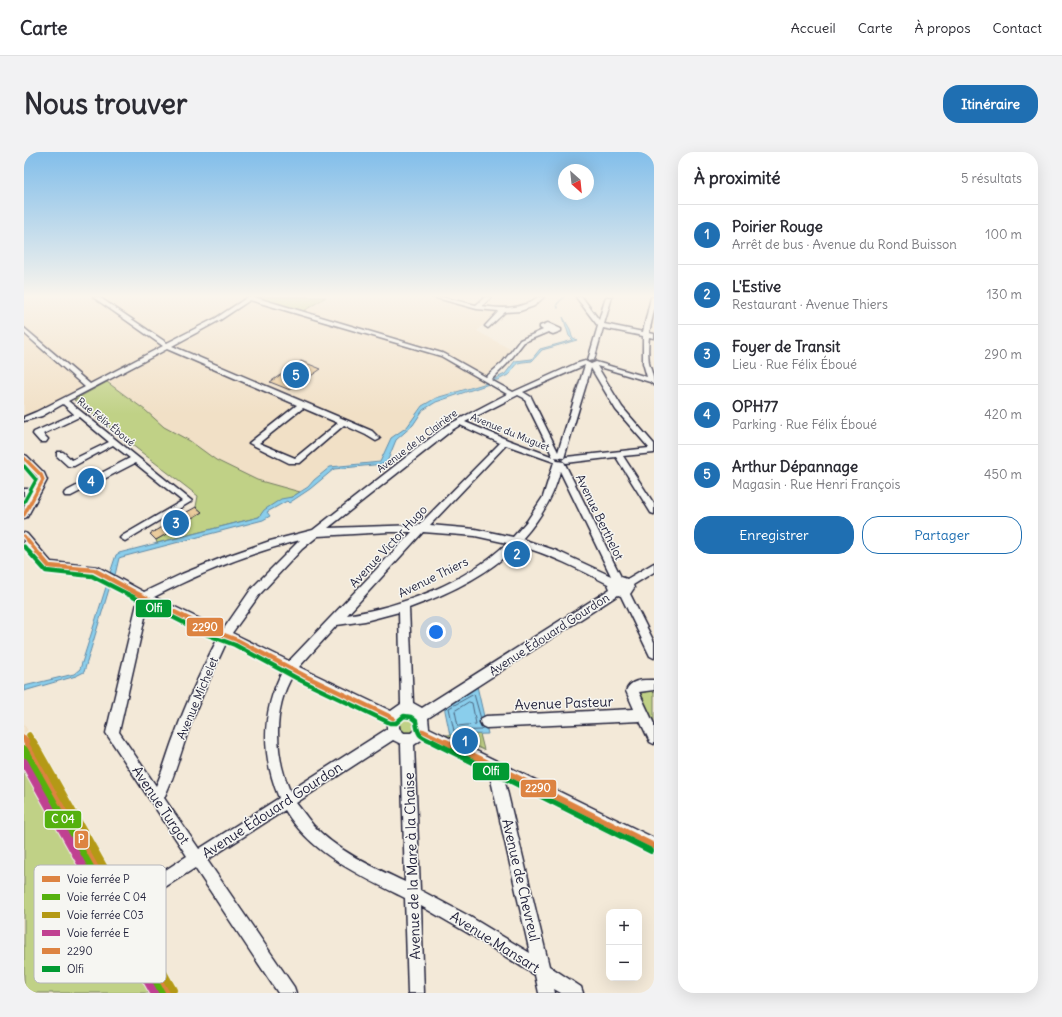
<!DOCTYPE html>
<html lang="fr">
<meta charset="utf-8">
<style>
:root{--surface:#fff;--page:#f2f2f3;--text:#2b2b33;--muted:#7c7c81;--line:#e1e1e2;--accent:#1f6fb2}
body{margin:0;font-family:Delius,sans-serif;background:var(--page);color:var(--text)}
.controls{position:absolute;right:12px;bottom:12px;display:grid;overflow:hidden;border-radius:8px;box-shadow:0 4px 16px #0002}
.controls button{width:36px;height:36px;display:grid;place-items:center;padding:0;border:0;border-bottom:1px solid var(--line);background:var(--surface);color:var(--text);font:20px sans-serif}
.compass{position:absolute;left:534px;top:12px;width:36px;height:36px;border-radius:50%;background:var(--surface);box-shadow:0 4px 16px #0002;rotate:153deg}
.you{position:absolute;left:412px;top:480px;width:14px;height:14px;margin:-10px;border:3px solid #fff;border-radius:50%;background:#1a73e8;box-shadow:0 0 0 6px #1a73e833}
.badge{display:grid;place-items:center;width:26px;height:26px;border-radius:50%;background:var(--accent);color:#fff;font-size:13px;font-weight:700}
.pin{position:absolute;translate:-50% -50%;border:2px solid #fff;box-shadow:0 1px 4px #0006}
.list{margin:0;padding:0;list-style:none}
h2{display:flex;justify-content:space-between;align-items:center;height:52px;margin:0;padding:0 16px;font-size:17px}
h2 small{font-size:13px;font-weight:400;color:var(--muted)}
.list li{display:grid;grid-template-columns:26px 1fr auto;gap:12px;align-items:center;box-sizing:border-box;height:60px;padding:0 16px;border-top:1px solid var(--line)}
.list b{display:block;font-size:15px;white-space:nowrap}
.list p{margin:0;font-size:13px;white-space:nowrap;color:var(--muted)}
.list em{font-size:13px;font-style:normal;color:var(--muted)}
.actions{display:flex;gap:8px;padding:12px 16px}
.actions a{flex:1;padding:9px 0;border:1px solid var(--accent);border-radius:16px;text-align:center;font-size:14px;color:var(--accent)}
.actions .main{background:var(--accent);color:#fff}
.map{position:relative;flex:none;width:630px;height:841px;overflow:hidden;border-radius:16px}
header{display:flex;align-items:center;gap:24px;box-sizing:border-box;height:56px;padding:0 20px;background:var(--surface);border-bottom:1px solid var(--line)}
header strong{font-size:19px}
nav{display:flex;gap:22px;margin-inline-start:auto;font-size:14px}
.intro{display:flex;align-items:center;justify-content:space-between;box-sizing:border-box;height:96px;padding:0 24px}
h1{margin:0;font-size:28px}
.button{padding:10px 18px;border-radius:16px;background:var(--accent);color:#fff;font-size:14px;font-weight:700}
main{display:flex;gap:24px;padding:0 24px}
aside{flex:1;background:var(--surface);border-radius:16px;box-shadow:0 4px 16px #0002}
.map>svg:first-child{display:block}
</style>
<header>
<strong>Carte</strong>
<nav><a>Accueil</a><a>Carte</a><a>À propos</a><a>Contact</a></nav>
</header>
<div class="intro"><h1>Nous trouver</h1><a class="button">Itinéraire</a></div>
<main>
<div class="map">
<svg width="630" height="841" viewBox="0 0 630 841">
<rect width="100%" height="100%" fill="#f3e9d8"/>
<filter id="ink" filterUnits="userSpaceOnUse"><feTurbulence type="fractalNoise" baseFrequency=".025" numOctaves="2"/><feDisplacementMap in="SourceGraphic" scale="8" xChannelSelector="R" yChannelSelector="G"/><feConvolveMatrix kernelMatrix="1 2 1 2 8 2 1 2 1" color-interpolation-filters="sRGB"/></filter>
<g filter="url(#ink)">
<!-- built -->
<g fill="#f1e0c6">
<path d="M0,145H407L453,157L474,159L453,179L488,198L480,208L464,225L463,231L412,246L396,256L383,275L367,286L357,309L313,313L290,328L284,334L250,357L133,391L132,388L151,377L153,378L162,372L161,370L178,360L172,355L174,344L48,247L0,270Z"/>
<path d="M0,572L153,841H127L0,607Z"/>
</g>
<!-- green -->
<g fill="#c0d186" stroke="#717a60">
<path d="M235,145H302L280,159L235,147Z"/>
<path d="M83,230L121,258L140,275L166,289L192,308L233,328L276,340C263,350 245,350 235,365L133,391L132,388L151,377L153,378L162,372L161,370L178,360L172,355L174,344L50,248Z"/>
<path d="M630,533V586L610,536Z"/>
<circle cx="384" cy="572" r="9"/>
<path d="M456,582L460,598L439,588L427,586L422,583Z"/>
<path d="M0,607L127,841H0Z"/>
</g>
<!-- water -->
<g fill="#8aceec" stroke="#6089a5">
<path d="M539,165L546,177L548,185L553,188L518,198L508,209C492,211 493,209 486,222L474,228H468L481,222L491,209L508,207L516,197L549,188L545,184Z"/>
<path d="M463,231L465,232L412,250L399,258L389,273L372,288L363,310L359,312L310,317L286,337L265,351L263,349L243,360L246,364L239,368L98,405L95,406L91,423L86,421L92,403L95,401L235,365L240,358L257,347L268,345L284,335L290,328L306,315L356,310L367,286L383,275L398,254L412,246Z"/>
<path d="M83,432L86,434L60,520L52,524L0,539V534L50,522L56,517Z"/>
<path d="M453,534L464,582L426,583L420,554Z"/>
</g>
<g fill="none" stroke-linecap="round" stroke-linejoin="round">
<!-- shore -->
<g stroke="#4c6782" stroke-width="1">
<path d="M445,550L448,551L452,572L434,574L431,559Z"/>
<path d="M457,567L450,542L425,556L430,579L457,578L459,575"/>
</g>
<!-- stream -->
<path stroke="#6089a5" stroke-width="1.5" d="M534,156L533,152L540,145"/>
</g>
<!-- building -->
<g fill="#ebcc9d" stroke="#22223b">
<path d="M277,209L297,217L266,238L246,230Z"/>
<path d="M172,355L178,360L161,370L162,372L152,378L151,377L132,388L126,382L144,371L142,369L152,363L154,365Z"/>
</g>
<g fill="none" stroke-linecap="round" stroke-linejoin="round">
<defs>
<g id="minor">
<path d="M69,145H75L143,191L192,166L224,145H230L421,202L462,225L479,210L496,188L519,178L516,176V174L524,171L537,177V179L529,182L524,180L500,190L483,212L467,228L489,240L551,212L561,209L567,212L572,210L623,225L619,211V184L579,176L570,208L565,209L564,208L574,174L552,145H558L575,168L582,145H588L580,172L619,180L627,145H630V158L625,181L630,182V186L625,185C624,193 624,203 625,211C627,219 630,225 630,233L626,230L573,214L598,255L630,292V301L599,304L630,352V362L627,361L592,305L542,311L538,308L542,305L625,296L592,258L567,216L540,306L529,305L500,246L494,243L441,270L484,288L532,306L533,309L540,310L597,425L603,427L630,411V420L609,433L610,436L606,442L630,490V506L626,504L597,444L594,443L404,566L405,576L630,686V701L480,626L525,814L557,835L559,841H537L530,837L531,841H515L511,823L449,784L397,754L400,841H384L381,746C337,724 287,702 261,658L183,708L270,835L272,841H254L171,716L130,742L125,745L120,742L117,737L120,732L163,704L82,581L114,447L68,422L22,417L0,391V381L3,382L27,410L74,415L120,440L158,422L200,405L246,389L289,378L422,274L483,242L417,204L226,148L196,168L148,194L348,279L356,287L352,289L342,283L320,273L276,311H265L225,291L273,253L143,197L44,249L168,349L101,389L96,386L98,384L158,349L111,311L47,344H41L40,342L41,340L106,306L89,293L50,314H44L33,304V300H39L48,308L85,290L55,265L19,282L24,287L22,290H16L9,282L10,280L50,262L39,252L18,264L0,269V265L12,260L61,235L0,181V176L66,232L139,194ZM561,213L534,300L507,245L499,240ZM279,256L314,271L271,306L235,291ZM436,273L476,291L395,373L304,376L428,278ZM482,293L530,310L519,345L503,369L489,385L451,377L406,373ZM536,319L587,424L533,399L498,387C516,367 530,345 536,319ZM365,380H388L265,509L208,481L236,442L278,397L294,384ZM399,380L451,384L483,391C441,431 380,454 323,463ZM276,388L228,436L199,478L130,445C176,421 225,401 276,388ZM493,393C525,402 555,417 584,432L586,437L398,556L389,551L385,456C424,442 465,423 493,393ZM124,452L194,486C178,517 163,549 151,582C144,599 140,617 132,634L95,580ZM375,460L377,552L367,559L275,515L313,473L341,469ZM203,489L259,518C237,560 237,602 255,646L175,697L140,646C150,625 156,604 163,582C174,550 189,520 203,489ZM269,523L363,569V577L266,639C251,604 248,557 269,523ZM381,563H387L393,569V576L388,581H380L375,576V568ZM400,586L465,619L506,801L443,763L396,738L390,593ZM369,588L377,592L381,730C349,715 313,699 289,673C283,666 278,658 272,651Z"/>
<path d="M409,145H417L452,153L461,145H467L458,154C478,157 497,158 514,145H520L510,154L496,159L481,160L464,176L461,174L475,159L453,157Z"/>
<path d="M0,303L3,304L20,321L23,328L3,365L0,366V355L6,343H0V337H10L15,328L13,324L0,311Z"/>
<path d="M630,528V538L615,540L630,572V592L626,590L616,569L462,576L458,574L456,570L458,566L462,564L610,557L602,539C607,527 618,528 630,528Z"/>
</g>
</defs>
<!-- minor casing -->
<use href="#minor" stroke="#22223b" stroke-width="3"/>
<!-- minor -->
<use href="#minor" fill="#f6f6f2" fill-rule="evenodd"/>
<defs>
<g id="bus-1-far2">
<path d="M0,306L17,323L19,328L0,363"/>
<path d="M0,384L14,401"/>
</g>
<g id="bus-1-far1">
<path d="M13,400L25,414L70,418L112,441L187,478L213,488L281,524L369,566"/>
<path d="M399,579L424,591"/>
</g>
<path id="bus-1" d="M422,590L630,694"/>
<g id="bus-2-far2">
<path d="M0,314L12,328L0,350"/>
<path d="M0,394L6,401"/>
</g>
<path id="bus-2-far1" d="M5,400L22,419L68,424L184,483L211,493L278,529L366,571H372L380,564L387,565L392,569C394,586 397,584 411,591"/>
<path id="bus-2" d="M409,590L627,699"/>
</defs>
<!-- bus-1-far2 casing -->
<use href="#bus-1-far2" stroke="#f6f6f2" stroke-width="6"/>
<!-- bus-1-far1 casing -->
<use href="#bus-1-far1" stroke="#f6f6f2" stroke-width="8"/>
<!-- bus-1 casing -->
<use href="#bus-1" stroke="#f6f6f2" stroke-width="9"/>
<!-- bus-2-far2 casing -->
<use href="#bus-2-far2" stroke="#f6f6f2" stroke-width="6"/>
<!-- bus-2-far1 casing -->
<use href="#bus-2-far1" stroke="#f6f6f2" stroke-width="8"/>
<!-- bus-2 casing -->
<use href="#bus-2" stroke="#f6f6f2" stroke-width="9"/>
<!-- bus-1-far2 -->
<use href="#bus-1-far2" stroke="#dd8341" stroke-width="3.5"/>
<!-- bus-1-far1 -->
<use href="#bus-1-far1" stroke="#dd8341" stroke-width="4.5"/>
<!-- bus-1 -->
<use href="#bus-1" stroke="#dd8341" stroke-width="6"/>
<!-- bus-2-far2 -->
<use href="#bus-2-far2" stroke="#019a32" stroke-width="3.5"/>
<!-- bus-2-far1 -->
<use href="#bus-2-far1" stroke="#019a32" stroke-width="4.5"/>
<!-- bus-2 -->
<use href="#bus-2" stroke="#019a32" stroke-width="6"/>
<defs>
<path id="rail-1-far1" d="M0,586L3,591"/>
<path id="rail-1" d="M3,590L144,841"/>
<path id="rail-2" d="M0,598L137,841"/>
<path id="rail-3-far1" d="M5,583L10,591"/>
<path id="rail-3" d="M9,590L149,838"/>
<path id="rail-4" d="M0,610L130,841"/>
</defs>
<!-- rail-1-far1 casing -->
<use href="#rail-1-far1" stroke="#f6f6f2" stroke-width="8"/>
<!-- rail-1 casing -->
<use href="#rail-1" stroke="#f6f6f2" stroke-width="10"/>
<!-- rail-2 casing -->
<use href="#rail-2" stroke="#f6f6f2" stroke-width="10"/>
<!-- rail-3-far1 casing -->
<use href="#rail-3-far1" stroke="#f6f6f2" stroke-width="8"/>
<!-- rail-3 casing -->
<use href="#rail-3" stroke="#f6f6f2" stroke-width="10"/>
<!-- rail-4 casing -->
<use href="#rail-4" stroke="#f6f6f2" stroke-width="10"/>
<!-- rail-1-far1 -->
<use href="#rail-1-far1" stroke="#dd8341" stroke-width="5.5"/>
<!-- rail-1 -->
<use href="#rail-1" stroke="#dd8341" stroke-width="8"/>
<!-- rail-2 -->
<use href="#rail-2" stroke="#55b10e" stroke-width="8"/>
<!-- rail-3-far1 -->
<use href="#rail-3-far1" stroke="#b49915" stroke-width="5.5"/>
<!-- rail-3 -->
<use href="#rail-3" stroke="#b49915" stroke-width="8"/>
<!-- rail-4 -->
<use href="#rail-4" stroke="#c04191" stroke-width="8"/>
</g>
</g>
<!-- sky -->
<linearGradient id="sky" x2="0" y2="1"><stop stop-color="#82beea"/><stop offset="0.55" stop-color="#faf5ed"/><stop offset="1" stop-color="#faf5ed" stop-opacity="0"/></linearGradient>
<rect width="630" height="262" fill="url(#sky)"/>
<g text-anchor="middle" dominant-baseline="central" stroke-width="3" stroke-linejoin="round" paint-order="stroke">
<!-- far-street labels -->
<g font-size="10" fill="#22223b" stroke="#f6f6f2">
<text transform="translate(82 270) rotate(39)">Rue Félix Éboué</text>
<text transform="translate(486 280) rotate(22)">Avenue du Muguet</text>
<text transform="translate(393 289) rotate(-37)">Avenue de la Clairière</text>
</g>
<!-- street labels -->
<g font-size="12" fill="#22223b" stroke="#f6f6f2">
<text transform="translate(576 365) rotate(64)">Avenue Berthelot</text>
<text transform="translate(364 394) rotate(-47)">Avenue Victor Hugo</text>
<text transform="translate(409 425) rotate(-26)">Avenue Thiers</text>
<text transform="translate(525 482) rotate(-33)">Avenue Édouard Gourdon</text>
<text transform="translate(173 546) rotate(-67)">Avenue Michelet</text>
</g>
<!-- near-street labels -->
<g font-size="14" fill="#22223b" stroke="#f6f6f2">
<text transform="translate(540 551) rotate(-2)">Avenue Pasteur</text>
<text transform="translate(137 653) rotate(56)">Avenue Turgot</text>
<text transform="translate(248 658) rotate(-33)">Avenue Édouard Gourdon</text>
<text transform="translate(388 714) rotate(-92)">Avenue de la Mare à la Chaise</text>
<text transform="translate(497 728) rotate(77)">Avenue de Chevreul</text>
<text transform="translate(471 790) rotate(32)">Avenue Mansart</text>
</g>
</g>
<!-- legend -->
<rect x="10" y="713" width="132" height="118" rx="6" fill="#f6f6f2" stroke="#b6b6bb" stroke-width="1"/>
<rect x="18" y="724" width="18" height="6" fill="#dd8341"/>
<rect x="18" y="742" width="18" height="6" fill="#55b10e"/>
<rect x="18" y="760" width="18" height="6" fill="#b49915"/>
<rect x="18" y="778" width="18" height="6" fill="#c04191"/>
<rect x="18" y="796" width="18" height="6" fill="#dd8341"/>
<rect x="18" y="814" width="18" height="6" fill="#019a32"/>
<g font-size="11" fill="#22223b">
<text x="43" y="731">Voie ferrée P</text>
<text x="43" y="749">Voie ferrée C 04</text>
<text x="43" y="767">Voie ferrée C03</text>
<text x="43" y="785">Voie ferrée E</text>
<text x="43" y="803">2290</text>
<text x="43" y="821">Olfi</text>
</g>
<g stroke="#f6f6f2" stroke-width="1.5">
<rect x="111" y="447" width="37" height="19" rx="4" fill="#019a32"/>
<rect x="162" y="465" width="38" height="20" rx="4" fill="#dd8341"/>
<rect x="448" y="610" width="38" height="19" rx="4" fill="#019a32"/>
<rect x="496" y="627" width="37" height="19" rx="4" fill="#dd8341"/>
<rect x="20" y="658" width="38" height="19" rx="4" fill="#55b10e"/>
<rect x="50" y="678" width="15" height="19" rx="4" fill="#dd8341"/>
</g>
<g font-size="11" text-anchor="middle" font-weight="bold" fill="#fff">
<text x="130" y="460">Olfi</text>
<text x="181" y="479">2290</text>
<text x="467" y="623">Olfi</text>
<text x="514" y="640">2290</text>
<text x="39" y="671">C 04</text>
<text x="57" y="691">P</text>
</g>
</svg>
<div class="controls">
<button>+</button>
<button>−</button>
</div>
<svg class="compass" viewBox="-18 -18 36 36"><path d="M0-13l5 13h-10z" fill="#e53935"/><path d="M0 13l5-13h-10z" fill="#7c7c81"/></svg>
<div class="you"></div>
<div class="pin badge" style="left:441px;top:589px">1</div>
<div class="pin badge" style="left:493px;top:402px">2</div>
<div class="pin badge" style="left:152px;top:371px">3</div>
<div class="pin badge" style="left:67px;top:329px">4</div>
<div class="pin badge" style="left:272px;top:223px">5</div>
</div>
<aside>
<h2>À proximité<small>5 résultats</small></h2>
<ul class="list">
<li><span class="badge">1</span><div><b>Poirier Rouge</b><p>Arrêt de bus · Avenue du Rond Buisson</p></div><em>100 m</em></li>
<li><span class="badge">2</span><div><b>L'Estive</b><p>Restaurant · Avenue Thiers</p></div><em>130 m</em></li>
<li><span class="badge">3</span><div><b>Foyer de Transit</b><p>Lieu · Rue Félix Éboué</p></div><em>290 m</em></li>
<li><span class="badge">4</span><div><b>OPH77</b><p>Parking · Rue Félix Éboué</p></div><em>420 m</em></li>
<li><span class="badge">5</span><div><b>Arthur Dépannage</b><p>Magasin · Rue Henri François</p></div><em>450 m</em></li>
</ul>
<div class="actions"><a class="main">Enregistrer</a><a>Partager</a></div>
</aside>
</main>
